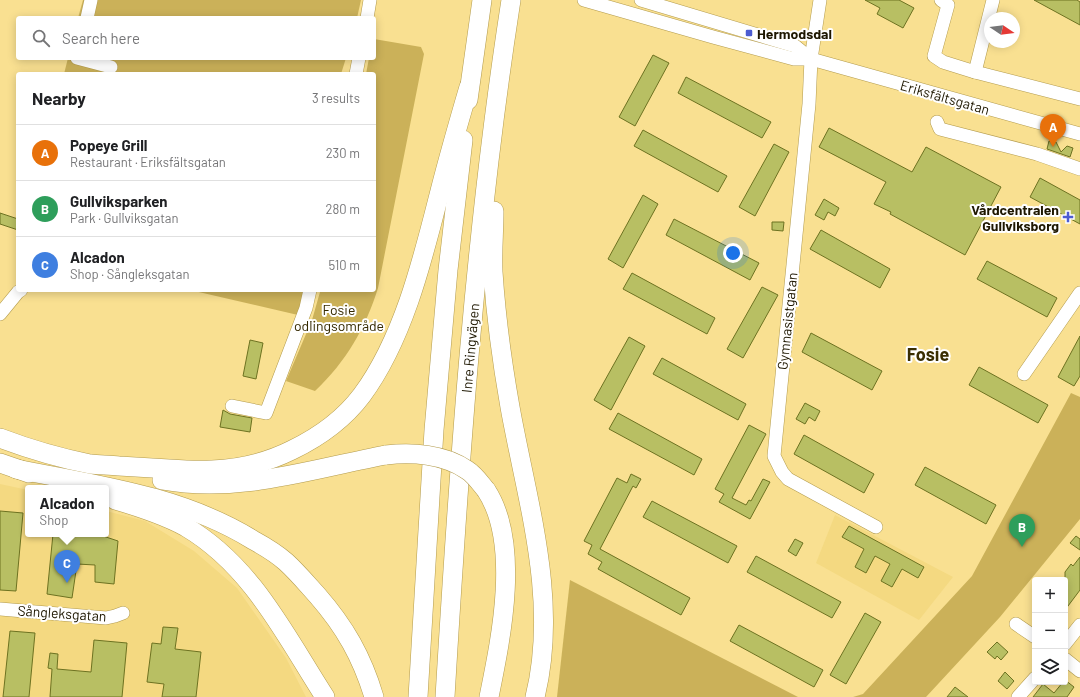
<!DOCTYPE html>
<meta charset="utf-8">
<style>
:root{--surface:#fff;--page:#f2f2f2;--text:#202124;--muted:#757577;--line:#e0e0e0;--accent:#4c5cd1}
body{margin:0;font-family:Barlow,sans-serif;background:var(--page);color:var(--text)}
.controls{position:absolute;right:12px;bottom:12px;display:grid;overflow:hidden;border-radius:4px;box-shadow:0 2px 10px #0003}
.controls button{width:36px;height:36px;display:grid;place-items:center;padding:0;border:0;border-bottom:1px solid var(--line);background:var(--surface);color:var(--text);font:20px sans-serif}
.compass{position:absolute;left:984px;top:12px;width:36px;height:36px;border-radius:50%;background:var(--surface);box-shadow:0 2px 10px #0003;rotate:103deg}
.you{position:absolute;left:733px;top:253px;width:14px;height:14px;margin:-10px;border:3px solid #fff;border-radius:50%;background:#1a73e8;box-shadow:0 0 0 6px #1a73e833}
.badge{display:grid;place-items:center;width:26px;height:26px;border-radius:50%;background:var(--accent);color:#fff;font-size:13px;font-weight:700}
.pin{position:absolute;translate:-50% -33px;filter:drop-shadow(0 1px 2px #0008)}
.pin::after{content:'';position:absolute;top:21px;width:14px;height:12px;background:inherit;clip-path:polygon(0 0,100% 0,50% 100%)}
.popup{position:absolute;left:25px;top:485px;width:84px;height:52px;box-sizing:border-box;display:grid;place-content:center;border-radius:4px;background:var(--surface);filter:drop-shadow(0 1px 3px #0005);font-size:13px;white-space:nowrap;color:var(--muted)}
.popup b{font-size:15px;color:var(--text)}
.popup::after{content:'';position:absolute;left:50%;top:100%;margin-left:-8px;border:8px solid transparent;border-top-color:var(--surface)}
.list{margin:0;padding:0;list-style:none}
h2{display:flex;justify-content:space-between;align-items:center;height:52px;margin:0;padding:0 16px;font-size:17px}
h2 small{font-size:13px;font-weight:400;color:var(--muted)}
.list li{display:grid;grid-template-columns:26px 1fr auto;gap:12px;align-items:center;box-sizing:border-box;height:56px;padding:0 16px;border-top:1px solid var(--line)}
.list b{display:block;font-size:15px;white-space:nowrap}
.list p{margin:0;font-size:13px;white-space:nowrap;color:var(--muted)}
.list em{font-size:13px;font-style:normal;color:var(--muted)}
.icon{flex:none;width:22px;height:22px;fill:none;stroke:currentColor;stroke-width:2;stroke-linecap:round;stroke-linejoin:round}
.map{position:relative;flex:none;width:1080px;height:697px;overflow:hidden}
.search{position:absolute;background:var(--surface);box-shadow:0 2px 10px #0003;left:16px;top:16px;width:360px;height:44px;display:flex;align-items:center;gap:10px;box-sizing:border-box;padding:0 14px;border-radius:4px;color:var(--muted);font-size:15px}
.panel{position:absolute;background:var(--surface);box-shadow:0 2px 10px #0003;left:16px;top:72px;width:360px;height:220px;border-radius:4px}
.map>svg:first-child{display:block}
</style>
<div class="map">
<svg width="1080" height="697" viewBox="0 0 1080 697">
<rect width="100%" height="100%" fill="#f9e091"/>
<!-- built -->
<g fill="#f4d981">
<path d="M0,484L28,490V534H106V511L145,521L194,551L237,588L286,658L306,697H0Z"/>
<path d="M835,515L953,577L919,620L816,563Z"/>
</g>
<!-- green -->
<g fill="#cbb159">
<path d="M83,0H361L357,18H78Z"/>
<path d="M374,39L421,47L424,54L378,288C366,327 346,362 315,391L286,381L312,320L320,292H324L325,290H374V74H366L369,58H374Z"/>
<path d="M68,58H346L341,74H64Z"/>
<path d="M190,290H305L298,315Z"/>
<path d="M1071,393L1080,397V519L1000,617L926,697H853L863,694L972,576Z"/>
<path d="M570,580L798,697H557Z"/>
</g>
<!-- building -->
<g fill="#b8bf63" stroke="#6d7221">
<path d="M865,0H899L914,8L903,28L877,14L880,8Z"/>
<path d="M1034,0H1077L1080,2V25Z"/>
<path d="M653,55L669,63L635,126L619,117Z"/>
<path d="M686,77L771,122L762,138L678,93Z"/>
<path d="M829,128L912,172L926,147L1001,187L965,255L890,214L891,212L874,204L886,182L819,147Z"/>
<path d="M643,130L727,176L718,192L634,146Z"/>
<path d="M1049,141L1056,142L1061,152L1067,146L1073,148L1070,157L1047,149Z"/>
<path d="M774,144L789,152L755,216L739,207Z"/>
<path d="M1040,178L1080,200V224L1030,197Z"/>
<path d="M643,195L658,204L623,268L608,259Z"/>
<path d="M824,199L839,208L835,216L828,212L824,220L815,215Z"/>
<path d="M0,213L18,219V230L0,224Z"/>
<path d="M674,219L759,263L750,280L666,235Z"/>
<path d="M772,222H784L783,231L772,230Z"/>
<path d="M821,230L890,269L880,288L810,249Z"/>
<path d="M987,261L1057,298L1047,317L977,279Z"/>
<path d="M632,273L715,318L707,334L623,289Z"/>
<path d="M762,287L778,295L743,358L727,349Z"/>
<path d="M811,333L882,371L872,390L802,352Z"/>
<path d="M1080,336V376L1074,386L1058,377Z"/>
<path d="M629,337L645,346L611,410L594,400Z"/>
<path d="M250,340L263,343L256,379L243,376Z"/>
<path d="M662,358L746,404L738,420L653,374Z"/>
<path d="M979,367L1048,405L1038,423L969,385Z"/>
<path d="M805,403L820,411L815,421L809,417L805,424L796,419Z"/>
<path d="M223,410L230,414L252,418L250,432L220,427Z"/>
<path d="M618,413L702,459L694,475L609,429Z"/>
<path d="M749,425L766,434L732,498L746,505L749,500L751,501L763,479L770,482L750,519L719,502L724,494L715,489Z"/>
<path d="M804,435L874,474L864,493L794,454Z"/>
<path d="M925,467L996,505L986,524L915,485Z"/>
<path d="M631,474L641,479L636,488L633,486L600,549L690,598L681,615L598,569L602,562L588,554L592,545L584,541L617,478L627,483Z"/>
<path d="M652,501L737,546L728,563L643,517Z"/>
<path d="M0,511L23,513L16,591L0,590Z"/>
<path d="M849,526L924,567L918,578L902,569L892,587L881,581L890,564L875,556L866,573L855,567L864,549L842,537Z"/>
<path d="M53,534H97L118,541L114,584L95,582V565L77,564L72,598L47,594Z"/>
<path d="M1076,536L1080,539V550L1070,543Z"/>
<path d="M795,539L803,543L796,556L788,551Z"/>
<path d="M756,556L841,602L832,618L747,572Z"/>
<path d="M1080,557V590L1065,610V572L1071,564L1073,566Z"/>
<path d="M865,613L881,622L846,684L830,675Z"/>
<path d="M739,625L823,670L814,687L730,641Z"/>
<path d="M163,627L178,628L175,649L201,652L196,697H162L164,684L147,682L152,643L161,644Z"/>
<path d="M10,631L35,633L29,697H3Z"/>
<path d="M94,640L127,643L122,697H50L52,669L48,668L50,653L58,654L57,669L91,672Z"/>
<path d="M997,642L1008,652L1001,660L997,656L995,659L987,652Z"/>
<path d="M1005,672L1014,681L1007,689L998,681Z"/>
<path d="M1065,680L1074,687L1067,697H1033L1043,684L1054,693L1063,682H1065Z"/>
<path d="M955,687L968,697H947Z"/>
</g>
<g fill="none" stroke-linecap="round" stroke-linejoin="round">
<defs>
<g id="minor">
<path d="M584,0L713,37L794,59H811L1080,134"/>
<path d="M641,0L795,46L811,59"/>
<path d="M820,0L811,59L809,104L774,456L782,472L788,479L876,527"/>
<path d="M941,0L948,5L934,56L943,62L975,72L1080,99"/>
<path d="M87,18L91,0"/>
<path d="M367,18L370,0"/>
<path d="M77,58L111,67"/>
<path d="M975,72L993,0"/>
<path d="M356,74L359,58"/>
<path d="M937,122L940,129L1037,154L1080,169"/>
<path d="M0,314L18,292L21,290"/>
<path d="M1024,374L1080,293"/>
<path d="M232,406L266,413L306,308L310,290"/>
<path d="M0,609L106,618L115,616L123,613"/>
<path d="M1016,624L1035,637"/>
<path d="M1065,644L1080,625"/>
<path d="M1065,659L1080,671"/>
<path d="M1018,697L1035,678"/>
</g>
<g id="highway">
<path d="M468,100L482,0"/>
<path d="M494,211C494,231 492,252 493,272C496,317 502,362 510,407C527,502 559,600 535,697"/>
<path d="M0,438C29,449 60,458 90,464C99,465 109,465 119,466C135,467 152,468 169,469C183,470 198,471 212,470C239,469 268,462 292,450C319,437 344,419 362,395C404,338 423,258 440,191C449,156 459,121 469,87"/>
<path d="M0,463L29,473"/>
<path d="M16,469C97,485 182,496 253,540C264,546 276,553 286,562C297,572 307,584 317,595C345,627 362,657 374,697"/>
<path d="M162,480C239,494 311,469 386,455"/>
<path d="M486,490C521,543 501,638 489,697"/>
<path d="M115,500C139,507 164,515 186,527C252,566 285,635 325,697"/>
<path d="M418,697L434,430L448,270L463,140"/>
<path d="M445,697C459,464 475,231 511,0"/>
</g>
</defs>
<!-- minor casing -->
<use href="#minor" stroke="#b39b4d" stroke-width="14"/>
<!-- highway casing -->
<use href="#highway" stroke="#b39b4d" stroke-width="20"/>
<!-- minor -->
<use href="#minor" stroke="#fff" stroke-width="13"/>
<!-- highway -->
<use href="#highway" stroke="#fff" stroke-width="19"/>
<defs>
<path id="highway-bridge" d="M386,455C412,452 444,454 467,470C475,475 480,483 486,490"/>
</defs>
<!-- highway-bridge casing -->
<use href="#highway-bridge" stroke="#b39b4d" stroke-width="20" stroke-linecap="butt"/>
<!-- highway-bridge -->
<use href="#highway-bridge" stroke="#fff" stroke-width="19"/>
</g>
<!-- markers -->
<g fill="#4c5cd1" stroke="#fff" stroke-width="1.5">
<rect x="745" y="29" width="8" height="8" rx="2"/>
<path d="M1066 211h4v4h4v4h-4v4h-4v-4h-4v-4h4z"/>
</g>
<g text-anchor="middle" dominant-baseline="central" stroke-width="4" stroke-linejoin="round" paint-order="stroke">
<!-- poi labels -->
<g font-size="14" font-weight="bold" fill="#1e1701" stroke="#fff" text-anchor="start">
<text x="757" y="33">Hermodsdal</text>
<text x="1059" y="209" text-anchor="end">Vårdcentralen<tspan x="1059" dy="16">Gullviksborg</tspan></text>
</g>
<!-- street labels -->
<g font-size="14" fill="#1e1701" stroke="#fff">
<text transform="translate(945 97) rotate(16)">Eriksfältsgatan</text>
<text transform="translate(787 321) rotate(-84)">Gymnasistgatan</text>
<text transform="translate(470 348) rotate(-85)">Inre Ringvägen</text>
<text transform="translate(62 613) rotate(4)">Sångleksgatan</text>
</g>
<!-- park labels -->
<g font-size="14" fill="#352900" stroke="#fff">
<text x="339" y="309">Fosie<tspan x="339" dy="16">odlingsområde</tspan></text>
</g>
<!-- district labels -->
<g font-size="18" font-weight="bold" fill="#3a2e02" stroke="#fff">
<text x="928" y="354">Fosie</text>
</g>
</g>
</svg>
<div class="controls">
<button>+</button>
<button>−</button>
<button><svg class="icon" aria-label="layers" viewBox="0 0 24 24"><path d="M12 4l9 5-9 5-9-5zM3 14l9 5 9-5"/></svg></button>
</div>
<svg class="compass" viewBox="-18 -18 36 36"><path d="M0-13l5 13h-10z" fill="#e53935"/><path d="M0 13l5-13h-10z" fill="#757577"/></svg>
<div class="you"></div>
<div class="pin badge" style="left:1053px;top:147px;background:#e8710a">A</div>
<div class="pin badge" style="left:1022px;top:547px;background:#2e9e5b">B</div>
<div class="pin badge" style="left:67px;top:583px;background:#3f7fe0">C</div>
<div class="popup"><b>Alcadon</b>Shop</div>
<div class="search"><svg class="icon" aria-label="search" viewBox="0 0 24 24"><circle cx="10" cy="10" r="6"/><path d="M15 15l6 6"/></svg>Search here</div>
<section class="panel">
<h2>Nearby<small>3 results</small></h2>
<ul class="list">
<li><span class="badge" style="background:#e8710a">A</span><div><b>Popeye Grill</b><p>Restaurant · Eriksfältsgatan</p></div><em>230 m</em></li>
<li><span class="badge" style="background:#2e9e5b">B</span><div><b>Gullviksparken</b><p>Park · Gullviksgatan</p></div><em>280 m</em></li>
<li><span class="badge" style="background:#3f7fe0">C</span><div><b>Alcadon</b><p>Shop · Sångleksgatan</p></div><em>510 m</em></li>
</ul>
</section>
</div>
